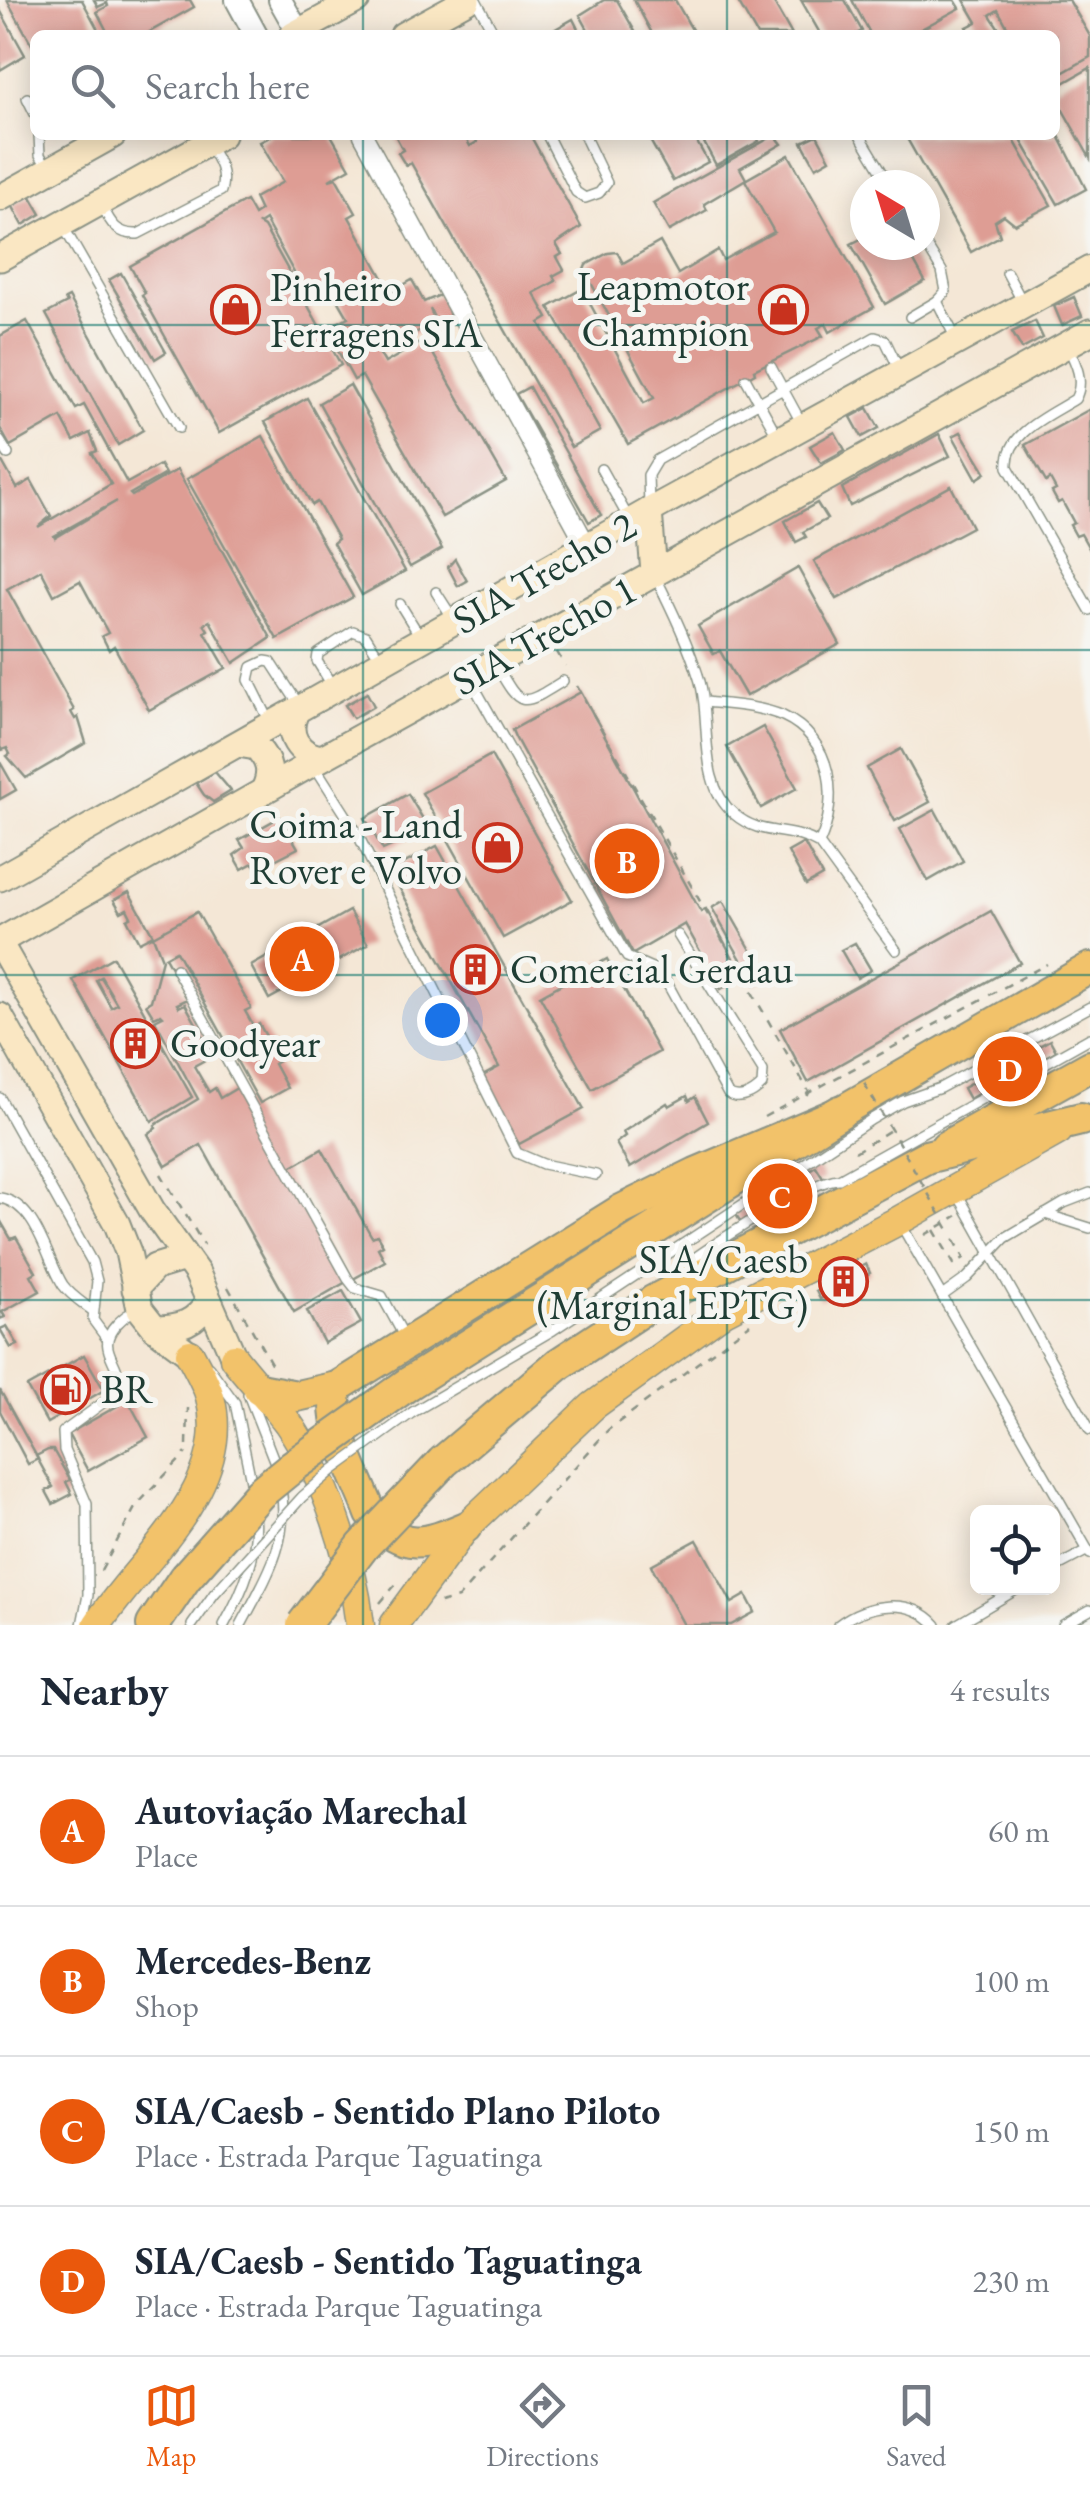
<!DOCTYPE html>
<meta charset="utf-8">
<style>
:root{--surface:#fff;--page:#f2f2f3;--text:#1f2937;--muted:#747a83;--line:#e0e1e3;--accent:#ea580c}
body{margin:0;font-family:"EB Garamond",serif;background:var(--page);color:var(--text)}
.controls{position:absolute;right:30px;bottom:30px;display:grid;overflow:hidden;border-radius:15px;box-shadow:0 5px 25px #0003}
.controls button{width:90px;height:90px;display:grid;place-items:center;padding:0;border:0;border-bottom:2px solid var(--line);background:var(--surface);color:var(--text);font:50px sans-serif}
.compass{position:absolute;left:850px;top:170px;width:90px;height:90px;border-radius:50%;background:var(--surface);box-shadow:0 5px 25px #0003;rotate:322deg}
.you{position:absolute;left:442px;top:1020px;width:35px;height:35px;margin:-25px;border:8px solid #fff;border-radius:50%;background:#1a73e8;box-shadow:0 0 0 15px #1a73e833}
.badge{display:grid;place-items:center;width:65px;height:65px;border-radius:50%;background:var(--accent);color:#fff;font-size:32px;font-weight:700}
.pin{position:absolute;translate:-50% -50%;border:5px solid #fff;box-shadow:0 2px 10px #0006}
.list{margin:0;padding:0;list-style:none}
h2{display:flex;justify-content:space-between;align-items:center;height:130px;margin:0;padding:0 40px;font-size:42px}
h2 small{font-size:32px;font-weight:400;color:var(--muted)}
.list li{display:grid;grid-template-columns:65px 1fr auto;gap:30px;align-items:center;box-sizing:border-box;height:150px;padding:0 40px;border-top:2px solid var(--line)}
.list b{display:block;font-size:38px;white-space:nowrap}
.list p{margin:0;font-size:32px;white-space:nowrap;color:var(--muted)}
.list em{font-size:32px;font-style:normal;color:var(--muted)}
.icon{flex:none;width:55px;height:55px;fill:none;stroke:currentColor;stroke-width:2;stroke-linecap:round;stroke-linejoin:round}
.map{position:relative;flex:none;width:1090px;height:1625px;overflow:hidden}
.search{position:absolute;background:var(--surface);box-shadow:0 5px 25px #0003;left:30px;right:30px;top:30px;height:110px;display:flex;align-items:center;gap:25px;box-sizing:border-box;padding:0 35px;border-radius:15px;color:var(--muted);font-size:38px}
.sheet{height:730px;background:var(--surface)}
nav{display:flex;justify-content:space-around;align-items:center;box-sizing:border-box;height:140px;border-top:2px solid var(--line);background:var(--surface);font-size:28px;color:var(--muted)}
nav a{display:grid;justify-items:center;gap:5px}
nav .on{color:var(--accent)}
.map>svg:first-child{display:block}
</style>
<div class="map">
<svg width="1090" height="1625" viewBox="0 0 1090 1625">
<rect width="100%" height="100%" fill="#f6f6f2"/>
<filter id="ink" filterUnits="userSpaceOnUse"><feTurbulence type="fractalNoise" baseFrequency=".01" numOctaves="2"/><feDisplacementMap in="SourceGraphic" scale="20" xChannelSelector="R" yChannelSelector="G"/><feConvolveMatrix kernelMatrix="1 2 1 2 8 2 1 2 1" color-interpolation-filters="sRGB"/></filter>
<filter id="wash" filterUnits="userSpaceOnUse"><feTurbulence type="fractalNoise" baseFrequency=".0048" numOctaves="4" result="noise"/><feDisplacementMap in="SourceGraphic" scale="40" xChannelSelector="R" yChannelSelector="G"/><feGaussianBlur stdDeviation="2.25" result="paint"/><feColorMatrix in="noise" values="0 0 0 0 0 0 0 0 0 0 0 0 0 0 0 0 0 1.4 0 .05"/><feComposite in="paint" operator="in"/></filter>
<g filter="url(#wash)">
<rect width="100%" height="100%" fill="#f4e7d6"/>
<g id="blocks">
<!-- building -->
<g fill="#de9d94" fill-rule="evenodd">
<path d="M7,0H82L101,35H35V50Z"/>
<path d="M94,0H190L194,7L144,35H109L97,12L108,6L107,3L98,7Z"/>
<path d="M604,0H617L637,35H591L580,15Z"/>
<path d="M634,0H675L695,35H653Z"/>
<path d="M737,0H772L792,35H757Z"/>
<path d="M801,0H845L862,31L854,35H821Z"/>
<path d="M852,0H955L960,8L910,35H871Z"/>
<path d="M964,0H1069L1090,36V57L1055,77V35H1012L998,10L990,15L1003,35H972L967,27L977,22Z"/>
<path d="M0,10L25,55L0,70Z"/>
<path d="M573,19L581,35H540L550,32Z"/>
<path d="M1090,68V158L1055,96V88Z"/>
<path d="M1055,128L1086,189L1058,204L1018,135H1055Z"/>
<path d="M269,135H331L350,168L329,180L336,178L356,213L349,217L391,292L412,280L424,302L440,295L448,309L451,322L439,329L430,309L435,322L379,353L385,363L425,340L506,481L442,517L362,376L354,380L326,329L348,317L330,286L308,298L265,220L259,224L264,227L341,365L219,433L142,295L145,293L130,266L246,201L254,215L260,211L254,198L283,182L260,142L270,137Z"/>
<path d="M395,135H464L470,146L477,142L474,135H530L581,227L556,244L562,254L557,257L564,270L553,276L556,281L534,293L548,318L540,323L600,431L571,447L411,163L406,166L398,153L403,150Z"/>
<path d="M647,135H693L708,162L673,181Z"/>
<path d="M700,135H756L759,141L716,165Z"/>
<path d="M775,135L782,144L740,168L746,179L704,204L707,210L669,231L653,203Z"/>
<path d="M817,135L830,159L816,167L802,142Z"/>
<path d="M905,135H1011L1051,205L1015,224L1004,215L995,221L1000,236L971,252Z"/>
<path d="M789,155L874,307L830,332L826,324L818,328L823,336L754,370L755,373L628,444L549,307L582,289L644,403L654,398L584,270L586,265L608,253L617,252L623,263L660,242L678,274L718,250L723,260L774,232L745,180Z"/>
<path d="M30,195L41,214L23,225L12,205Z"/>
<path d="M865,237V245H905L925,281L885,304L851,244Z"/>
<path d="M121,273L166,352L155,359L109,280Z"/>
<path d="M69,297L143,430L118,445L46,314L67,303L65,299Z"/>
<path d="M1074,297L1082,316L1062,325L1054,306Z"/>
<path d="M27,321L76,409L84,405L127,483L160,465L165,474L130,494L132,496L177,470L271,638L234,663L210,621L204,624L208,630L205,632L226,668L149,710L114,646L109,650L102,636L108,633L80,581L54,595L41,570L7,589L74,710L71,712L75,719L78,717L86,743L26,778L7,756L10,754L7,748L2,750L0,747V458L17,488L31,480L51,516L38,527L111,484L92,453L97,451L90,433L74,441L61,417L10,446L0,428V336ZM117,501L55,538L54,536Z"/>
<path d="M1035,321L1043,338L1022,349L1012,332Z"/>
<path d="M350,385L442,549L410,567L319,403Z"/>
<path d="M529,387L601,515L589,522L516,394Z"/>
<path d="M307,398L405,571L362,595L333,543L338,539L317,502L312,505L265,422Z"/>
<path d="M868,408L879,428L862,437L851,417Z"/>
<path d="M1090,409V550L1081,534L1076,536L1070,525L1074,523L1062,501L1058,503L1052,492L1056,490L1050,479L1046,482L1025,445Z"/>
<path d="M835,432L845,450L821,463L810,446Z"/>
<path d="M961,432L986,473L977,479L953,436Z"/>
<path d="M939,434L950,456L850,506L842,488Z"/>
<path d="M263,436L353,597L277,639L187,479Z"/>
<path d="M951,486L972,527L837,599L814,561Z"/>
<path d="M817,503L827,519L803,532L806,537L796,542L785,521Z"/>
<path d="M455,559L467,581L458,586L448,567Z"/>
<path d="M798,568L840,644L746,696L720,651L714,654L698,626Z"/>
<path d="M581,692L697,905L701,912L706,909L743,976L721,989L685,924L633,954L515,737L512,730Z"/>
<path d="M367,693L374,706L353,718L345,705Z"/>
<path d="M763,727L797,788L761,808L727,747Z"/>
<path d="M901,749L930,802L895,821L867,768Z"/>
<path d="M491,755L572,900L503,938L422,793Z"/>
<path d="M0,762L16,790L0,799Z"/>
<path d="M215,772L231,791L213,802L204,795L196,783Z"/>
<path d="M408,794L429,829L383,850L365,818Z"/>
<path d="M935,810L963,861L928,881L900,829Z"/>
<path d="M280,817L298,848L257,869L253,863L242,869L234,855L244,848L239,840Z"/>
<path d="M804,843L822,876L806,885L788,852Z"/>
<path d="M437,846L584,1109L519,1144L481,1077L499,1067L390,871Z"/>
<path d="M129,892L153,935L139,942L127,919L131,917L127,909L121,912L114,900Z"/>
<path d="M723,901L767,978L755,984L712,908Z"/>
<path d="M349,911L368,944L269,999L251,966Z"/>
<path d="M991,911L1020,963L808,1082L780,1029Z"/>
<path d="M197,912L251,1008L245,1011L254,1027L259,1024L280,1060L274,1064L287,1088L260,1103L176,951L165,957L188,999L177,1004L179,1007L185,1004L214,1055L194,1066L209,1092L215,1088L220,1098L237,1088L346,1282L294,1312L201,1145L166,1166L148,1134L156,1128L155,1125L198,1099L155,1020L163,1016L161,1014L154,1017L146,1004L151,1001L162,959L153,936Z"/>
<path d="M855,943L871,970L857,978L841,950Z"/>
<path d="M113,957L192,1097L152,1121L73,980ZM101,977L117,1004L111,1007L96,980Z"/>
<path d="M607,959L659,1052L592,1089L540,996Z"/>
<path d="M1050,1040L1056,1051L969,1099L963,1088Z"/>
<path d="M687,1096L689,1101L695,1097L708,1122L630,1168L616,1143L625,1136L623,1132L667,1103L669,1106Z"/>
<path d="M322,1149L372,1237L377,1235L383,1245L378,1248L385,1261L353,1279L291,1167Z"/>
<path d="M816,1166L824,1179L743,1226L735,1213Z"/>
<path d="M0,1220L11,1239L16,1237L36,1272L31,1275L40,1291L2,1312L5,1317L0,1319Z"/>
<path d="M866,1264L870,1273L820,1299L816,1291Z"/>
<path d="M343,1291L361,1323L324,1343L307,1311Z"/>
<path d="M7,1326L18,1345L11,1348L0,1329Z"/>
<path d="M84,1355L104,1390L47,1423L27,1387Z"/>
<path d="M0,1390L38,1459L28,1464L0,1411Z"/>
<path d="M128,1400L148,1437L88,1471L68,1434Z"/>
<path d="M48,1450H53L70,1480L66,1482L72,1494L53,1504L46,1491L53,1487L36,1456Z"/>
<path d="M697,1540L732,1603L746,1595L755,1612L731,1625H684L651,1565Z"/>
</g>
</g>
</g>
<g filter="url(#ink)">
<use href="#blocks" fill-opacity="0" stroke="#8a9285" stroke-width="2.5"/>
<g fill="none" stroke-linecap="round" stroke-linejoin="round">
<defs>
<g id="service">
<path d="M476,0L495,35"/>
<path d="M27,98L35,114"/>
<path d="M39,135L40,155L48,168"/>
<path d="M547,135L576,192L585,198L599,193L607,183L584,135"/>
<path d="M860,135L890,185"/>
<path d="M102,206C111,224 117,235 138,234L221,191C226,173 219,161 209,146"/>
<path d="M63,226L179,428"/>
<path d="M1007,273L1023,303"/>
<path d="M937,301L956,339"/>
<path d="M910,317L937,301L946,291L942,271L925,243"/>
<path d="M1068,347C1076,363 1085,382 1075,399C1050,415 1005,433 1008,467L1090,610"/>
<path d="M771,367L802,424"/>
<path d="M746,379L778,437"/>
<path d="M0,441L8,454"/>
<path d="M601,469L629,519"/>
<path d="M649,506L648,475L657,460L875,337L885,340L900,371"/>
<path d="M655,576C671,607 687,641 698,675C713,718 696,782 734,814C762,838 790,826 819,844L896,950"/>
<path d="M436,592L454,620"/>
<path d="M400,604L421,638"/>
<path d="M496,665C521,708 520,708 563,681"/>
<path d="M470,679L627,957L661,972L728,1094C739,1102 753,1094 762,1085L763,1071L678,935"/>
<path d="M333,687L317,661L318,654L353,631L366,636L382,662"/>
<path d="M706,702C732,705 759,706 783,716C833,739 840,799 819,844"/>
<path d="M271,724L249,680L252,667L265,661L271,662L299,705"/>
<path d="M314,765L356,831L517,1153L543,1164L596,1175"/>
<path d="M176,969L348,1279L355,1288L382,1296L404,1336"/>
<path d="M0,1098L92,1262L97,1281L93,1320L107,1339"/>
<path d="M957,1193L1090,1430"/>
<path d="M0,1198C37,1204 46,1258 63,1285C71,1296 83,1303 93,1311"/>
<path d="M1045,1214L1090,1228"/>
<path d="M900,1223L1090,1554"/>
<path d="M669,1278C694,1255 809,1180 839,1179L1090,1038"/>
<path d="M942,1296L967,1278L1005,1238L1064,1203L1090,1193"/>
<path d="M209,1367L235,1403L252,1486"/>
<path d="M248,1394L277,1468"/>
<path d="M413,1412L553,1330L872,1119L903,1101L940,1088L1090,1007"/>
<path d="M1052,1569L1088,1550"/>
<path d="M82,1625L88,1595L87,1504L64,1450L63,1432L115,1394C131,1366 90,1352 117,1324C124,1317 128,1313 138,1310"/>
<path d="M192,1625L214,1594"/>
<path d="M224,1625C244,1589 259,1554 255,1512"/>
<path d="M241,1625C266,1578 290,1543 281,1488"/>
<path d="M838,1625C866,1604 910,1596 936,1625"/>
<path d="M956,1625L1019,1588"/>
<path d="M1063,1625L1090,1610"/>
</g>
<path id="minor" d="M363,135L587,546"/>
<g id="tertiary">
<path d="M237,0L256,35"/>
<path d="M280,0L298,32"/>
</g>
<g id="secondary">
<path d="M293,35L357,0"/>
<path d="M403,35L467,0"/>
<path d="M0,198L113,135"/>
<path d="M0,258L222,135"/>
<path d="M649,511L654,573"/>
<path d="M295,714C286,735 298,754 321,758"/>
<path d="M238,744L256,747C270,761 272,773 264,790"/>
<path d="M0,878L649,511L1090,269"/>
<path d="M0,941L313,763L1090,332"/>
<path d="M0,944L152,1210L197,1273L234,1358"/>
<path d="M0,1016L117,1224L128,1252L140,1309L155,1328L190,1354"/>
<path d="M135,1289L155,1267L185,1258"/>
<path d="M155,1328C180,1328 196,1323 209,1301"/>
</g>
<g id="primary">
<path d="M234,1358C251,1380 271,1401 288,1423C327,1480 352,1557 360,1625"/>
<path d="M97,1625C141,1558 234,1487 210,1397C206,1382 197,1368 190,1354"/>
<path d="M394,1625L466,1527L593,1406L724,1311L898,1221L1058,1131"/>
</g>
<g id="trunk">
<path d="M946,1146L1090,1066"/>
<path d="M337,1387C327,1428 357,1475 371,1514C403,1553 425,1544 466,1527"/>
<path d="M259,1389L297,1396L337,1387L621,1210L696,1173L840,1112L1090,968"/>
</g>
<g id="motorway">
<path d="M408,1384L840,1112"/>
<path d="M443,1462L559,1364L653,1302L926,1157L1081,1119"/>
<path d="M153,1625L185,1578"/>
</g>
</defs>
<!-- service casing -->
<use href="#service" stroke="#8a9285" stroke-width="12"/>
<!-- minor casing -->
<use href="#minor" stroke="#8a9285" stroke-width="21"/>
<!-- tertiary casing -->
<use href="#tertiary" stroke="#8a9285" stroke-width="26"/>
<!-- secondary casing -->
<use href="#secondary" stroke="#8a9285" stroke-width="29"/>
<!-- primary casing -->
<use href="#primary" stroke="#8a9285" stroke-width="31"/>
<!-- trunk casing -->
<use href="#trunk" stroke="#8a9285" stroke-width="34"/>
<!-- motorway casing -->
<use href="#motorway" stroke="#8a9285" stroke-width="36"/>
<!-- path -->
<g stroke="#8a9285" stroke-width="2.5" stroke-dasharray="8 8" stroke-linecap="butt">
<path d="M557,652L565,666"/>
<path d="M577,686L809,1092L806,1101"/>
<path d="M764,1117L1047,964"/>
<path d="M855,1152L892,1129"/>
<path d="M161,1174L204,1245"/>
<path d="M934,1230L954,1264L964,1258L951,1233"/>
<path d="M925,1235L957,1216"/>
<path d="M228,1287L273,1367"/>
<path d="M187,1445L188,1408"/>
<path d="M101,1571L136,1506L186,1453"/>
<path d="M380,1603L397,1583"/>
<path d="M440,1603L458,1598L608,1430L750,1324"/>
</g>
<!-- service -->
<use href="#service" stroke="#fff" stroke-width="9"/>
<!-- minor -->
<use href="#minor" stroke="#fff" stroke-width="18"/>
<!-- tertiary -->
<use href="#tertiary" stroke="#fff" stroke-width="22"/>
<!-- secondary -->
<use href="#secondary" stroke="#fae7c3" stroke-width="25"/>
<!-- primary -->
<use href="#primary" stroke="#f2c26a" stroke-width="28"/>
<!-- trunk -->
<use href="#trunk" stroke="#f2c26a" stroke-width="30"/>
<!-- motorway -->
<use href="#motorway" stroke="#f2c26a" stroke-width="32"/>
<defs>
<path id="service-bridge" d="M214,1594L302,1497L333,1470L413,1412"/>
<g id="motorway-bridge">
<path d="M185,1578L260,1493L293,1466L408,1384"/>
<path d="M303,1625L363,1546L443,1462"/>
</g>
</defs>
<!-- service-bridge casing -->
<use href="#service-bridge" stroke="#8a9285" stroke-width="12" stroke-linecap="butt"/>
<!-- motorway-bridge casing -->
<use href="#motorway-bridge" stroke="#8a9285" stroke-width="36" stroke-linecap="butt"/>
<!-- path-bridge -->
<path stroke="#8a9285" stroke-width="2.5" stroke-dasharray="8 8" stroke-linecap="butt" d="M864,1083L951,1233"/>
<!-- service-bridge -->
<use href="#service-bridge" stroke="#fff" stroke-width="9"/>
<!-- motorway-bridge -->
<use href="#motorway-bridge" stroke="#f2c26a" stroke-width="32"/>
</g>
</g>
<!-- grid -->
<path fill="none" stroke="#0f766e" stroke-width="2.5" stroke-opacity="0.55" d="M363,0V35M727,0V35M363,135V1625M727,135V1625M0,325H1090M0,650H1090M0,975H1090M0,1300H1090"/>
<!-- icons -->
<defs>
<symbol id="shop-ring" viewBox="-11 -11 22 22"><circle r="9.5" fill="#f6f6f2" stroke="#c8321e" stroke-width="1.5"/><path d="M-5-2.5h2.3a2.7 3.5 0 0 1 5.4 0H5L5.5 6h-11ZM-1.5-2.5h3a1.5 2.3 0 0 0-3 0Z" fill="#c8321e"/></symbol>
<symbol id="building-ring" viewBox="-11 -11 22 22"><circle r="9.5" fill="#f6f6f2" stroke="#c8321e" stroke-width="1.5"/><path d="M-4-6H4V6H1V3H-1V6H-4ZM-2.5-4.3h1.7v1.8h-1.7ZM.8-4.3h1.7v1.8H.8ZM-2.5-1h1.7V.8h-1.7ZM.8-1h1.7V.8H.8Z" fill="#c8321e"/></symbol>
<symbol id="fuel-ring" viewBox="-11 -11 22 22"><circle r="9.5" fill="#f6f6f2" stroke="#c8321e" stroke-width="1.5"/><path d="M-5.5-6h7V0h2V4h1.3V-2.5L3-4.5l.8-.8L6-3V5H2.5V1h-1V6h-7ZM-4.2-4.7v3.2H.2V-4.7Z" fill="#c8321e"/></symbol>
</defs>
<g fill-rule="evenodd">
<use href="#shop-ring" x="756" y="282" width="55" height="55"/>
<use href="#shop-ring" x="208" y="282" width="55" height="55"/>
<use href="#shop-ring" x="470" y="820" width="55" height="55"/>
<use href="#building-ring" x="448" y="942" width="55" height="55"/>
<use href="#building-ring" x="108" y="1016" width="55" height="55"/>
<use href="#building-ring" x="816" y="1254" width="55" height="55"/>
<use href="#fuel-ring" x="38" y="1362" width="55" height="55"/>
</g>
<g text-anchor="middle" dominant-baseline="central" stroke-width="10" stroke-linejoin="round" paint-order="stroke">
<!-- poi labels -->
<g font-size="40" fill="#1f3d34" stroke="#f6f6f2" text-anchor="start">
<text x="749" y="286" text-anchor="end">Leapmotor<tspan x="749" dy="46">Champion</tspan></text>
<text x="270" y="287">Pinheiro<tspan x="270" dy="46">Ferragens SIA</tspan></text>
<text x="462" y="824" text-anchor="end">Coima - Land<tspan x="462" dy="46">Rover e Volvo</tspan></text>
<text x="510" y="969">Comercial Gerdau</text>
<text x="170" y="1043">Goodyear</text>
<text x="808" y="1259" text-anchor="end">SIA/Caesb<tspan x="808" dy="46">(Marginal EPTG)</tspan></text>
<text x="101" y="1389">BR</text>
</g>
<!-- street labels -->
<g font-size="40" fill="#1f3d34" stroke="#f6f6f2">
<text transform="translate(544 572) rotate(-30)">SIA Trecho 2</text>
<text transform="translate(544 635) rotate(-29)">SIA Trecho 1</text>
</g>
</g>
</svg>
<div class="controls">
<button><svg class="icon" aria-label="locate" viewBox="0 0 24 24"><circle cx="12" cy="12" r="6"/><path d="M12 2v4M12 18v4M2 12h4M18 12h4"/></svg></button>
</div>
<svg class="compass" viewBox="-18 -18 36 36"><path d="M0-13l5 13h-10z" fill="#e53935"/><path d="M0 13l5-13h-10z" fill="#747a83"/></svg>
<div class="you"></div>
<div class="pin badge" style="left:302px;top:959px">A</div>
<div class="pin badge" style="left:627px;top:861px">B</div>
<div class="pin badge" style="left:780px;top:1196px">C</div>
<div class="pin badge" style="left:1010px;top:1069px">D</div>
<div class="search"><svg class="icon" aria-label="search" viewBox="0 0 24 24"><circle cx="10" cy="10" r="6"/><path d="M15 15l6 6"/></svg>Search here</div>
</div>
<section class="sheet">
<h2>Nearby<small>4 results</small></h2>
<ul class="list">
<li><span class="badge">A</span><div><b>Autoviação Marechal</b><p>Place</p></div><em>60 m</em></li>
<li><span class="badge">B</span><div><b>Mercedes-Benz</b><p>Shop</p></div><em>100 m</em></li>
<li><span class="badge">C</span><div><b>SIA/Caesb - Sentido Plano Piloto</b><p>Place · Estrada Parque Taguatinga</p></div><em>150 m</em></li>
<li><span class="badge">D</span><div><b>SIA/Caesb - Sentido Taguatinga</b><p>Place · Estrada Parque Taguatinga</p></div><em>230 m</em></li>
</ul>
</section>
<nav>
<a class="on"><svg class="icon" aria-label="map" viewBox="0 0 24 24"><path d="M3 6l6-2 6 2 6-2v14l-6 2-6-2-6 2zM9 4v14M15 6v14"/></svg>Map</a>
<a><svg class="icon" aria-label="directions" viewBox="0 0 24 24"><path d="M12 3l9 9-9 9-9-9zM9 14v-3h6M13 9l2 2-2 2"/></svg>Directions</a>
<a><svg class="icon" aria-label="saved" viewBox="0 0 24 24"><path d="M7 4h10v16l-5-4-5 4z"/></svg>Saved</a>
</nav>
